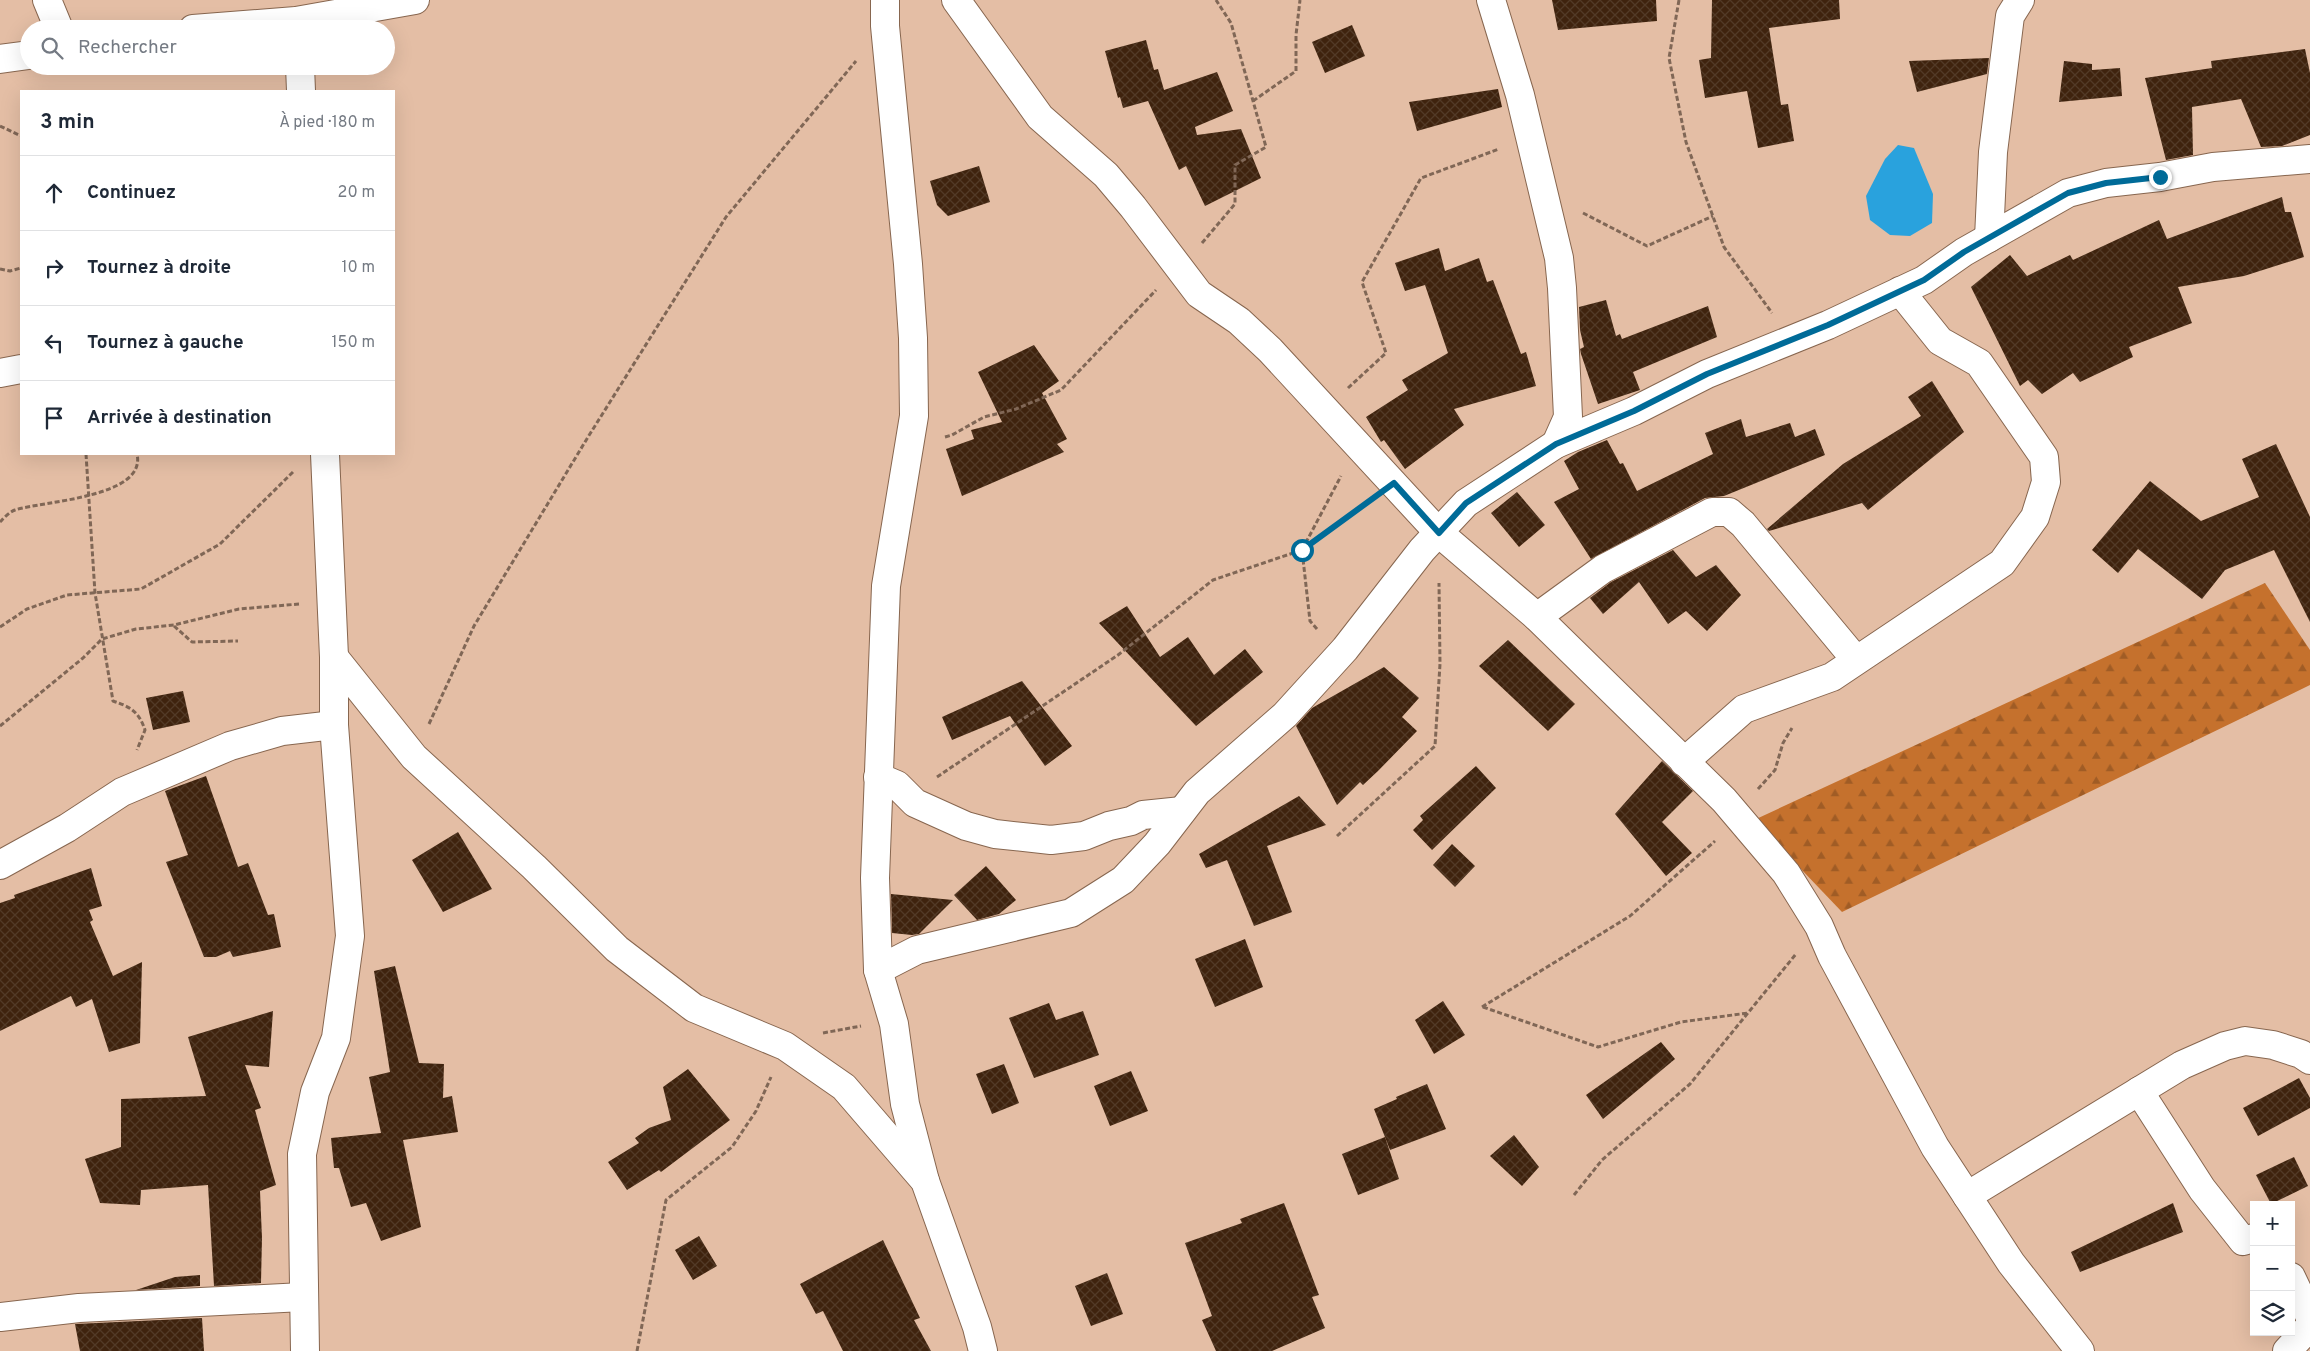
<!DOCTYPE html>
<html lang="fr">
<meta charset="utf-8">
<style>
:root{--surface:#fff;--page:#f2f2f3;--text:#1f2937;--muted:#747a83;--line:#e0e1e3}
body{margin:0;font-family:Overpass,sans-serif;background:var(--page);color:var(--text)}
.controls{position:absolute;right:15px;bottom:15px;display:grid;overflow:hidden;border-radius:0px;box-shadow:0 5px 20px #0002}
.controls button{width:45px;height:45px;display:grid;place-items:center;padding:0;border:0;border-bottom:1px solid var(--line);background:var(--surface);color:var(--text);font:25px sans-serif}
.stop{position:absolute;width:15px;height:15px;margin:-11px;border:4px solid #006b98;border-radius:50%;background:#fff}
.stop.end{background:#006b98;border-color:#fff;box-shadow:0 1px 5px #0008}
.list{margin:0;padding:0;list-style:none}
h2{display:flex;justify-content:space-between;align-items:center;height:65px;margin:0;padding:0 20px;font-size:21px}
h2 small{font-size:16px;font-weight:400;color:var(--muted)}
.list li{display:grid;grid-template-columns:32px 1fr auto;gap:15px;align-items:center;box-sizing:border-box;height:75px;padding:0 20px;border-top:1px solid var(--line)}
.list b{display:block;font-size:19px;white-space:nowrap}
.list em{font-size:16px;font-style:normal;color:var(--muted)}
.icon{flex:none;width:28px;height:28px;fill:none;stroke:currentColor;stroke-width:2;stroke-linecap:round;stroke-linejoin:round}
.map{position:relative;flex:none;width:2310px;height:1351px;overflow:hidden}
.search{position:absolute;background:var(--surface);box-shadow:0 5px 20px #0002;left:20px;top:20px;width:375px;height:55px;display:flex;align-items:center;gap:12px;box-sizing:border-box;padding:0 18px;border-radius:28px;color:var(--muted);font-size:19px}
.panel{position:absolute;background:var(--surface);box-shadow:0 5px 20px #0002;left:20px;top:90px;width:375px;height:365px;border-radius:0px}
.map>svg:first-child{display:block}
</style>
<div class="map">
<svg width="2310" height="1351" viewBox="0 0 2310 1351">
<defs>
<pattern id="forest-firs" width="22" height="20" patternUnits="userSpaceOnUse" patternTransform="scale(1.25)"><rect width="22" height="20" fill="#c5712d"/><path d="M5 1l3.5 6h-7zM16 11l3.5 6h-7z" fill="#a05c25"/></pattern>
<pattern id="building-cross-hatch" width="8" height="8" patternUnits="userSpaceOnUse" patternTransform="scale(1.25)"><rect width="8" height="8" fill="#3f230e"/><path d="M0 0l8 8M0 8l8-8" fill="none" stroke="#523a27"/></pattern>
</defs>
<rect width="100%" height="100%" fill="#e4bea5"/>
<!-- forest -->
<path fill="url(#forest-firs)" d="M2265,583L2310,650V685L1842,912L1754,820Z"/>
<!-- water -->
<path fill="#29a2dd" d="M1898,145L1914,148L1933,194L1932,223L1910,236L1890,235L1870,220L1866,196L1885,159Z"/>
<!-- building -->
<g fill="url(#building-cross-hatch)">
<path d="M1552,0H1656L1657,21L1558,30Z"/>
<path d="M1712,0H1839L1840,19L1769,28L1781,105L1788,104L1794,141L1758,148L1747,91L1705,98L1699,60L1711,58Z"/>
<path d="M1352,25L1365,56L1325,73L1312,42Z"/>
<path d="M1146,40L1154,70L1158,69L1164,90L1217,72L1233,111L1195,127L1197,135L1241,129L1261,178L1205,206L1186,166L1179,170L1148,101L1123,108L1120,97L1118,98L1105,51Z"/>
<path d="M2305,49L2310,73V135L2282,146L2261,147L2241,99L2192,107L2193,155L2166,160L2145,78L2212,68L2211,61Z"/>
<path d="M1989,58L1987,74L1917,92L1909,61Z"/>
<path d="M2064,61L2092,64V70L2120,68L2122,96L2059,102Z"/>
<path d="M1498,89L1502,107L1417,131L1409,102Z"/>
<path d="M979,166L990,202L948,216L937,205L930,181Z"/>
<path d="M2282,197L2285,212H2291L2304,257L2244,276L2178,287L2192,323L2129,347L2133,357L2080,382L2073,373L2042,394L2028,380L2020,386L1971,287L2010,255L2027,276L2070,255L2073,260L2159,220L2167,239Z"/>
<path d="M1439,248L1445,271L1479,258L1487,282L1493,280L1521,354L1526,352L1536,386L1454,409L1464,425L1405,469L1384,440L1381,442L1366,417L1408,390L1402,380L1448,353L1425,285L1405,291L1395,263Z"/>
<path d="M1606,300L1616,336L1620,334L1622,339L1708,306L1717,337L1633,372L1640,390L1598,404L1581,354L1580,349L1584,347L1580,330L1579,307Z"/>
<path d="M1034,345L1059,381L1042,393L1067,439L1057,444L1064,452L962,496L946,449L974,439L971,430L1002,422L978,372Z"/>
<path d="M1932,381L1964,432L1868,510L1862,503L1769,531L1767,529L1843,464L1921,416L1908,397Z"/>
<path d="M1741,419L1746,437L1790,423L1795,437L1815,429L1825,455L1724,496L1705,498L1591,559L1554,502L1579,489L1564,461L1578,452L1607,440L1620,464L1623,463L1637,491L1713,454L1705,433Z"/>
<path d="M2276,444L2310,517V622L2274,550L2225,570L2202,599L2138,549L2118,573L2092,550L2150,481L2201,521L2259,497L2242,459Z"/>
<path d="M1517,492L1545,525L1519,547L1491,513Z"/>
<path d="M1673,550L1696,577L1716,565L1741,595L1707,631L1686,611L1668,624L1639,582L1603,614L1590,598L1611,582Z"/>
<path d="M1127,606L1160,657L1188,637L1214,675L1245,649L1263,672L1196,726L1099,623Z"/>
<path d="M1508,640L1575,704L1548,731L1479,666Z"/>
<path d="M1384,667L1419,698L1402,717L1417,731L1378,771L1363,785L1360,782L1337,805L1296,726L1312,708Z"/>
<path d="M1022,681L1072,746L1045,766L1010,716L952,740L942,717Z"/>
<path d="M183,691L190,722L153,730L146,698Z"/>
<path d="M1662,761L1693,791L1662,822L1692,853L1666,876L1615,814Z"/>
<path d="M1476,766L1496,788L1432,850L1413,830L1423,820L1420,816Z"/>
<path d="M206,776L238,867L248,863L268,915L274,914L281,947L233,957L230,951L216,957H204L166,862L188,855L165,791Z"/>
<path d="M1299,796L1326,825L1267,846L1292,912L1254,926L1227,860L1206,868L1199,854Z"/>
<path d="M458,832L492,889L443,912L412,860Z"/>
<path d="M1452,844L1475,866L1455,887L1433,865Z"/>
<path d="M986,866L1016,900L999,914L977,920L954,895Z"/>
<path d="M91,868L102,906L89,910L93,920L90,922L113,976L142,962L140,1043L109,1052L92,999L76,1007L71,996L0,1031V903L15,898L14,895Z"/>
<path d="M891,894L953,900L919,934L912,935L892,933Z"/>
<path d="M1245,939L1263,987L1215,1007L1195,959Z"/>
<path d="M395,966L419,1063L444,1064L443,1098L452,1096L458,1132L403,1140L421,1227L381,1241L366,1203L351,1207L339,1168H334L331,1138L381,1133L369,1077L390,1072L374,971Z"/>
<path d="M1443,1001L1465,1035L1434,1054L1415,1020Z"/>
<path d="M1049,1003L1056,1020L1083,1011L1099,1055L1034,1078L1009,1018Z"/>
<path d="M273,1011L269,1067L245,1065L261,1108L255,1110L276,1185L260,1191L262,1238L261,1283L214,1286L208,1185L141,1190L140,1205L100,1203L85,1159L121,1147V1099L206,1096L188,1037Z"/>
<path d="M1661,1042L1675,1059L1603,1119L1586,1095Z"/>
<path d="M1004,1064L1019,1103L992,1114L976,1074Z"/>
<path d="M688,1069L730,1120L661,1172L659,1170L627,1190L608,1162L639,1143L635,1138L649,1128L671,1120L663,1087Z"/>
<path d="M1131,1071L1148,1111L1110,1126L1094,1086Z"/>
<path d="M2299,1078L2310,1098V1108L2258,1136L2243,1108Z"/>
<path d="M1427,1084L1446,1129L1390,1150L1374,1109L1397,1099L1396,1097Z"/>
<path d="M1514,1135L1539,1167L1522,1186L1490,1156Z"/>
<path d="M1385,1137L1399,1179L1358,1195L1342,1154Z"/>
<path d="M2294,1157L2308,1186L2271,1204L2256,1175Z"/>
<path d="M1284,1203L1319,1295L1312,1297L1325,1328L1272,1351H1216L1202,1320L1212,1316L1185,1243L1242,1223L1240,1219Z"/>
<path d="M2173,1203L2183,1232L2080,1272L2071,1252Z"/>
<path d="M699,1236L717,1266L693,1280L675,1250Z"/>
<path d="M883,1240L920,1318L914,1320L931,1351H843L823,1311L816,1314L800,1284Z"/>
<path d="M1107,1273L1123,1314L1091,1326L1075,1286Z"/>
<path d="M200,1275V1286L136,1290L175,1277Z"/>
<path d="M202,1318L204,1351H80L75,1324Z"/>
</g>
<g fill="none" stroke-linecap="round" stroke-linejoin="round">
<defs>
<g id="minor">
<path d="M47,0L59,29"/>
<path d="M885,0V26L908,264L913,338L914,416L886,586L875,878L878,970L894,1024L905,1104L925,1181"/>
<path d="M956,0L1040,117L1106,175L1133,207L1199,294L1239,321L1270,350L1439,533L1537,617L1724,800L1786,873L1819,926L1832,956L1935,1147L2011,1263L2080,1351"/>
<path d="M1491,0L1520,95L1559,258L1562,288L1568,417L1556,444"/>
<path d="M193,29L296,21L415,0"/>
<path d="M0,59L29,55"/>
<path d="M300,66L301,91"/>
<path d="M1989,238L1993,152L2010,16L2020,0"/>
<path d="M0,373L21,369"/>
<path d="M1537,617L1603,569L1712,512H1729L1743,524L1856,660"/>
<path d="M334,657L414,757L534,867L617,949L694,1008L785,1046L844,1087L925,1181L977,1327L983,1351"/>
<path d="M1684,762L1744,709L1832,677L2002,563L2035,517L2046,482L2044,457L1979,363L1940,341L1900,291"/>
<path d="M878,777L897,785L915,803L966,826L995,834L1051,840L1084,836L1109,826L1131,821L1143,815L1182,811"/>
<path d="M0,865L67,828L122,792L230,746L282,731L334,725"/>
<path d="M878,970L917,950L1071,913L1123,880L1157,844L1197,792L1285,715L1345,649L1422,550L1466,503L1556,444L1634,411L1707,374L1828,325L1924,280L1964,252L2068,193L2106,183L2160,177L2213,167L2310,159"/>
<path d="M2139,1091L2202,1189L2243,1241L2254,1238"/>
<path d="M1967,1196L2182,1065L2225,1046L2245,1041L2273,1045L2301,1054L2310,1060"/>
<path d="M2291,1277L2310,1317"/>
<path d="M0,1317L79,1308L303,1297"/>
<path d="M305,1351L302,1154L315,1092L336,1038L350,936L334,725V657L325,454"/>
<path d="M2287,1351L2310,1326"/>
</g>
</defs>
<!-- minor casing -->
<use href="#minor" stroke="#87664f" stroke-width="30"/>
<!-- path -->
<g stroke="#806756" stroke-width="3" stroke-dasharray="5 2.5" stroke-linecap="butt">
<path d="M1679,0L1669,58L1686,142L1724,247L1772,313"/>
<path d="M1253,101L1296,71V35L1300,0"/>
<path d="M0,126L21,136"/>
<path d="M1583,213L1647,246L1713,216"/>
<path d="M1202,243L1235,204V165L1266,147L1231,23L1216,0"/>
<path d="M0,269L10,271L21,268"/>
<path d="M1348,388L1386,353L1362,282L1421,178L1499,149"/>
<path d="M945,437L952,435L984,417L1016,409L1061,390L1156,290"/>
<path d="M86,454L95,593L113,701C131,707 139,712 145,730L137,750"/>
<path d="M0,522C4,518 9,512 15,510C42,501 147,498 137,454"/>
<path d="M174,626L192,642L238,641"/>
<path d="M0,627L27,609L67,595L141,589L220,544L293,472"/>
<path d="M1317,629L1310,621L1302,550L1341,476"/>
<path d="M429,724L474,626L588,437L726,217L856,61"/>
<path d="M0,726L83,658L102,639L136,629L174,625L239,609L299,604"/>
<path d="M937,777L1118,655L1213,580L1302,550L1367,502"/>
<path d="M1758,789L1775,770L1783,743L1792,728"/>
<path d="M1337,836L1435,746L1440,664L1439,583"/>
<path d="M1482,1007L1630,916L1715,841"/>
<path d="M1483,1007L1598,1047L1681,1022L1748,1013"/>
<path d="M823,1033L861,1026"/>
<path d="M1574,1195L1602,1160L1690,1084L1796,954"/>
<path d="M637,1351L666,1200L732,1147L756,1111L771,1077"/>
</g>
<!-- minor -->
<use href="#minor" stroke="#fff" stroke-width="28"/>
</g>
<g fill="none" stroke-linecap="round" stroke-linejoin="round">
<!-- route -->
<path stroke="#006b98" stroke-width="6" d="M1302,550L1394,483L1439,533L1466,503L1556,444L1634,411L1707,374L1828,325L1924,280L1964,252L2068,193L2106,183L2160,177"/>
</g>
</svg>
<div class="controls">
<button>+</button>
<button>−</button>
<button><svg class="icon" aria-label="layers" viewBox="0 0 24 24"><path d="M12 4l9 5-9 5-9-5zM3 14l9 5 9-5"/></svg></button>
</div>
<div class="stop" style="left:1302px;top:550px"></div>
<div class="stop end" style="left:2160px;top:177px"></div>
<div class="search"><svg class="icon" aria-label="search" viewBox="0 0 24 24"><circle cx="10" cy="10" r="6"/><path d="M15 15l6 6"/></svg>Rechercher</div>
<section class="panel">
<h2>3 min<small>À pied · 180 m</small></h2>
<ul class="list">
<li><svg class="icon" aria-label="ahead" viewBox="0 0 24 24"><path d="M12 20V5M6 11l6-6 6 6"/></svg><div><b>Continuez</b></div><em>20 m</em></li>
<li><svg class="icon" aria-label="right" viewBox="0 0 24 24"><path d="M7 20v-9h11M14 6l5 5-5 5"/></svg><div><b>Tournez à droite</b></div><em>10 m</em></li>
<li><svg class="icon" aria-label="left" viewBox="0 0 24 24"><path d="M17 20v-9H6M10 6l-5 5 5 5"/></svg><div><b>Tournez à gauche</b></div><em>150 m</em></li>
<li><svg class="icon" aria-label="arrive" viewBox="0 0 24 24"><path d="M6 21V4h12l-3 4 3 4H6"/></svg><div><b>Arrivée à destination</b></div></li>
</ul>
</section>
</div>
